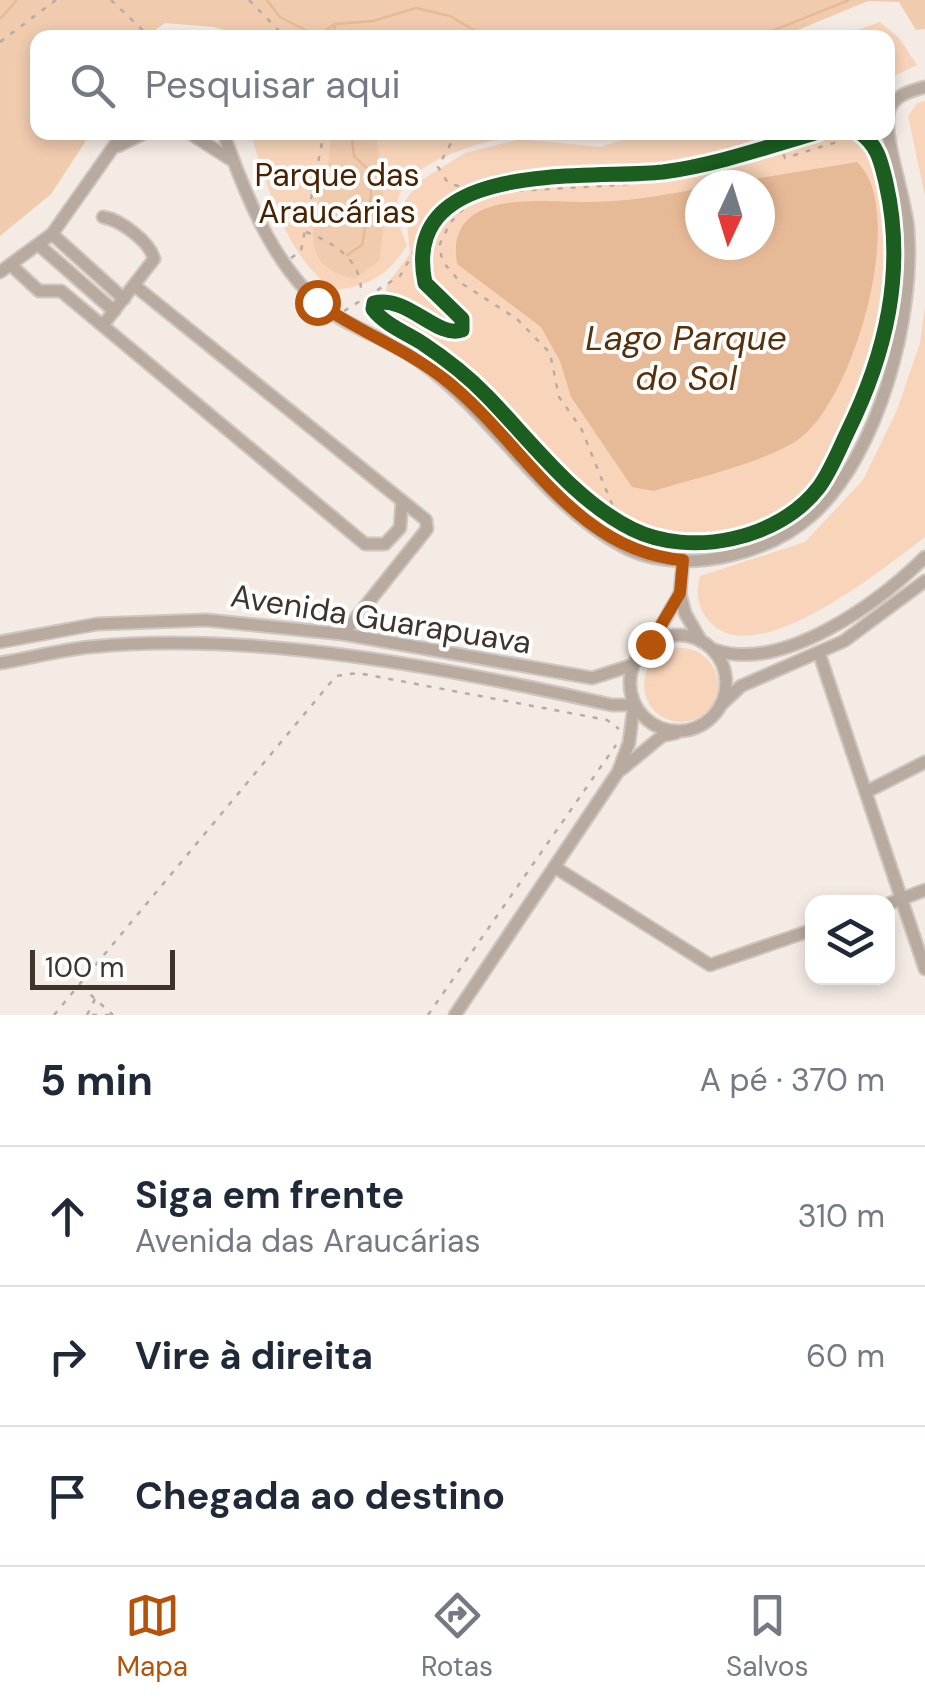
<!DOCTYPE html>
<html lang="pt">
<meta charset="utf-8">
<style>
:root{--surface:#fff;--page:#f6f6f7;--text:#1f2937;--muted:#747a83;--line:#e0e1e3;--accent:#b45309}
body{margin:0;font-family:"DM Sans",sans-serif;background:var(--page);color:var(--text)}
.controls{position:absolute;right:30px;bottom:30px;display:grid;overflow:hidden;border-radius:20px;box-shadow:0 5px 15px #0003}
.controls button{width:90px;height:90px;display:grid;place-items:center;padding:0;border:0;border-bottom:2px solid var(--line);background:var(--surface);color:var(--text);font:50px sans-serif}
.compass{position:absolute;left:685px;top:170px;width:90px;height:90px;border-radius:50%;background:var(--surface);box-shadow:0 5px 15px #0003;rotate:184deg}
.scale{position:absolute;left:30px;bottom:25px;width:145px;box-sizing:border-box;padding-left:10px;border:5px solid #3f342c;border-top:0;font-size:28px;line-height:35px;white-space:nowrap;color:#3f342c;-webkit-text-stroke:8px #fff;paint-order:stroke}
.stop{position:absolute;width:30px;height:30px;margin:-22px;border:8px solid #b45309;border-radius:50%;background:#fff}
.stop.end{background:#b45309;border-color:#fff;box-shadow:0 2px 10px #0008}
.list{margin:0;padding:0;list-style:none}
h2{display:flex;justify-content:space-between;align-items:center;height:130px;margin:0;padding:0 40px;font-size:42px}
h2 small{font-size:32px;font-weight:400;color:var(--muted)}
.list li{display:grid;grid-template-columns:65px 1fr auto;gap:30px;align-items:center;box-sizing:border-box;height:140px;padding:0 40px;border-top:2px solid var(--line)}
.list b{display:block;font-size:38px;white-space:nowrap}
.list p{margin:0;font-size:32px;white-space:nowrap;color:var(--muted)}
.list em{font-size:32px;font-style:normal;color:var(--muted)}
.icon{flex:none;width:55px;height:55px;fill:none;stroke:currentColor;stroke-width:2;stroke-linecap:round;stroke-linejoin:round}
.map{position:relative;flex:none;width:925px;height:1015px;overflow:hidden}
.search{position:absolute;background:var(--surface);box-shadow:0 5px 15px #0003;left:30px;right:30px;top:30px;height:110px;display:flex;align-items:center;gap:25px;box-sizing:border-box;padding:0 35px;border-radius:20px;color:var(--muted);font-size:38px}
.sheet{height:550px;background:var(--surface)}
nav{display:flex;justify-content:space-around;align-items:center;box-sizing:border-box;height:140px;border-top:2px solid var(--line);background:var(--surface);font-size:28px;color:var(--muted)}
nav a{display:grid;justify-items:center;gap:5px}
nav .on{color:var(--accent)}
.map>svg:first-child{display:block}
</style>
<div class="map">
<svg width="925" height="1015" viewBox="0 0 925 1015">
<rect width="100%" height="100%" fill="#f4ebe4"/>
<!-- green -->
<g fill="#f8d5ba" fill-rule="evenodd">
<path d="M880,22L899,38L917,65L888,79V38L838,37Z"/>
<path d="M925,101V196L908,116L917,103Z"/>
<path d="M250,133H527C491,140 410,157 398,199C394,215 401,230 407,245C389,275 368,287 333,290C282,250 270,190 250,133Z"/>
<path d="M645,133H841C885,149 884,181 887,224C893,317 864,454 782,512C749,535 704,538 665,536C597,533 516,411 465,368C440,348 411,330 385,312L387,284L410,254L405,201L420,181L465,153L521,139L600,147ZM700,185H760V245H700Z"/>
<path d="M925,306V537C885,567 761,669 713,625C698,612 695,594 700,576L805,542L863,480L897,410L920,343Z"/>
<circle cx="681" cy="685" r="37"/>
</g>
<!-- forest -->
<g fill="#f0cbae">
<path d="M0,0H925V29L916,30L899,2L868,1L781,37L252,38L214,27L165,23L145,37L38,38V132L91,133L51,194L0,236Z"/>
<path d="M330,133H375C384,175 387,218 379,261L354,279C275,262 336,186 330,133Z"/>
</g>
<!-- water -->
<path fill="#e7ba97" d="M857,162C910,210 852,411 793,443C752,466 698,477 654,491L632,487L571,397L560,361L541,327L457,264C444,188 540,202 585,202C624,202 662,196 700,188V245H760V185H718Z"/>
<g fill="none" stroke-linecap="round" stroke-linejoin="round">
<!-- stream -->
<g stroke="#e7ba97" stroke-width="2.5">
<path d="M267,0L280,17L317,36L335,24L373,21L416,8L450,16L487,38"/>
<path d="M0,19L17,0"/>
<path d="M333,38L335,24"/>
<path d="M755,38L849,0"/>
<path d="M347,255L362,245L371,195L370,171L354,156L351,132"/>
</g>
<defs>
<g id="minor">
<path d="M188,132L230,159"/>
<path d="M223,132C246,197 277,277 336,316C364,333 396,343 422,363C494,416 543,503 622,546C654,564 697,564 732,555C761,548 790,535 812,515C879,455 915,316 908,229C906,199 882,135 889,111C893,95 911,91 925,87"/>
<path d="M118,146L146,132"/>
<path d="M52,234L124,299"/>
<path d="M40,246L114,311"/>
<path d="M12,266L39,291H61L365,544H385L400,528L402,501"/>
<path d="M0,272L52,234L124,132"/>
<path d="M135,286L426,520L427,529L343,634"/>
<path d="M103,325L154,259C150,242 121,220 103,217"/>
<path d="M680,593L685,613L701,641"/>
<circle cx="678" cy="683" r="48"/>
<path d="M653,640L680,593L683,560"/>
<path d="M0,642L97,624L206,620L343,634L592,678L633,665"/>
<path d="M715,650C783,673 878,603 925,557"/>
<path d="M819,653L925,969"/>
<path d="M0,663C30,658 60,650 90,647C252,630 453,669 612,705H634L629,743L618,772L455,1015"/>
<path d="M723,703L741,686L844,641L925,581"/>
<path d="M622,769L662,736L676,733"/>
<path d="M866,792L925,762"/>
<path d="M556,868L710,965L812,930"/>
<path d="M888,904L925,890"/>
</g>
</defs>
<!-- minor casing -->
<use href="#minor" stroke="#cec6c1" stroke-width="15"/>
<!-- path -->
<g stroke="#b7aca4" stroke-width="2.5" stroke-dasharray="5 8" stroke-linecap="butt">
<path d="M111,0L151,38"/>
<path d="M249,0L286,38"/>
<path d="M0,42L56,0"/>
<path d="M457,132L438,167L448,183L465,188"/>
<path d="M306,232C336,244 363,260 361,296"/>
<path d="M291,258L301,251L324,132"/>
<path d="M344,311L400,276L434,217L467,188L502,174L643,166L693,158L790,132"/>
<path d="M468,388C532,447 588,538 680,549"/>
<path d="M834,470L851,442"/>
<path d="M799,512L830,477"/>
<path d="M622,529L581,428L559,397L550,353L517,319L461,283L443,262L439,246L450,223L467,205L494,192L620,185L708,172L782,149L785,158L837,142L834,132"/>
<path d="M81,986L113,1015"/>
<path d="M54,1015L336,676L358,673L607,720L619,729"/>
<path d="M87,1015L95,999"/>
<path d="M92,1015H112"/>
<path d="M428,1015L616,745"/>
</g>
<!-- minor -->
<use href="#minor" stroke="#b8aa9f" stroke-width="11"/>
<defs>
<path id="cycleway" d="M818,132C767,147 715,165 663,172C589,180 399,157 425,283L462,319V330C437,339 408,295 374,303L373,309C384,324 406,333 422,343C446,359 467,375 487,396C531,441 574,500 632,529C690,558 779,540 819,487C830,472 839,450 847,433C886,354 906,271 886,183C881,162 878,145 859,132"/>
</defs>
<!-- cycleway casing -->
<use href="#cycleway" stroke="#fff" stroke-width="21"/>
<!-- cycleway -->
<use href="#cycleway" stroke="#1b5e20" stroke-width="15"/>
</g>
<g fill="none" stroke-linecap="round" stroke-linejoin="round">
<!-- route -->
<path stroke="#b45309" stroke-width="12" d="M317,302C358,332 407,349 447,381C525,444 574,551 683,560L680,593L650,644"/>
</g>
<g text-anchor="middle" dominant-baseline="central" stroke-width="8" stroke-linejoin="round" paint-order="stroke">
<!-- park labels -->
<g font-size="32" fill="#492300" stroke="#fff">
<text x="337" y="175">Parque das<tspan x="337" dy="37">Araucárias</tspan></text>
</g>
<!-- street labels -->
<g font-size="32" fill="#3f342c" stroke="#fff">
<text transform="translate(381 619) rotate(9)">Avenida Guarapuava</text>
</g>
<!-- water labels -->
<g font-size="35" font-style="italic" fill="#58310c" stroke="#fff">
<text x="686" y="338">Lago Parque<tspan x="686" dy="40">do Sol</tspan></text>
</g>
</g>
</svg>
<div class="controls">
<button><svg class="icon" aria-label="layers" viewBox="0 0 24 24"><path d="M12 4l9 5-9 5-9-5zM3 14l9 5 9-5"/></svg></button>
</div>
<svg class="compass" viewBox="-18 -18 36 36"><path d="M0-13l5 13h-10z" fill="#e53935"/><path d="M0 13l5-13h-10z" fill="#747a83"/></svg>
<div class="scale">100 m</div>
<div class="stop" style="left:317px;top:302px"></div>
<div class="stop end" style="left:650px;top:644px"></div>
<div class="search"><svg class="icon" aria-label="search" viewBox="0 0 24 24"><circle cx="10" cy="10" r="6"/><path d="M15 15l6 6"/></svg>Pesquisar aqui</div>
</div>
<section class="sheet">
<h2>5 min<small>A pé · 370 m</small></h2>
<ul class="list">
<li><svg class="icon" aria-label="ahead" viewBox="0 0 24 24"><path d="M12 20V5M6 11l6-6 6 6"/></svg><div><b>Siga em frente</b><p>Avenida das Araucárias</p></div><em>310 m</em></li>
<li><svg class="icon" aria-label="right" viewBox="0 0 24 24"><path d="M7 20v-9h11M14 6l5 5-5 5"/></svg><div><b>Vire à direita</b></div><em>60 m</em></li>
<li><svg class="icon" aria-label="arrive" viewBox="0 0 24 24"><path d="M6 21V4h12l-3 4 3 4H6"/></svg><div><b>Chegada ao destino</b></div></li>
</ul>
</section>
<nav>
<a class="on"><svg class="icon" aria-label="map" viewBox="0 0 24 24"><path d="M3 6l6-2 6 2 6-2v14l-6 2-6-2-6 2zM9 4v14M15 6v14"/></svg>Mapa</a>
<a><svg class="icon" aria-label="directions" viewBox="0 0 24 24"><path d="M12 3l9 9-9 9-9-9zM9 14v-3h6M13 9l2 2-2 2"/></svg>Rotas</a>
<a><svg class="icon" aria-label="saved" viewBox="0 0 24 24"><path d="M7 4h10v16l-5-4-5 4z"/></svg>Salvos</a>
</nav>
